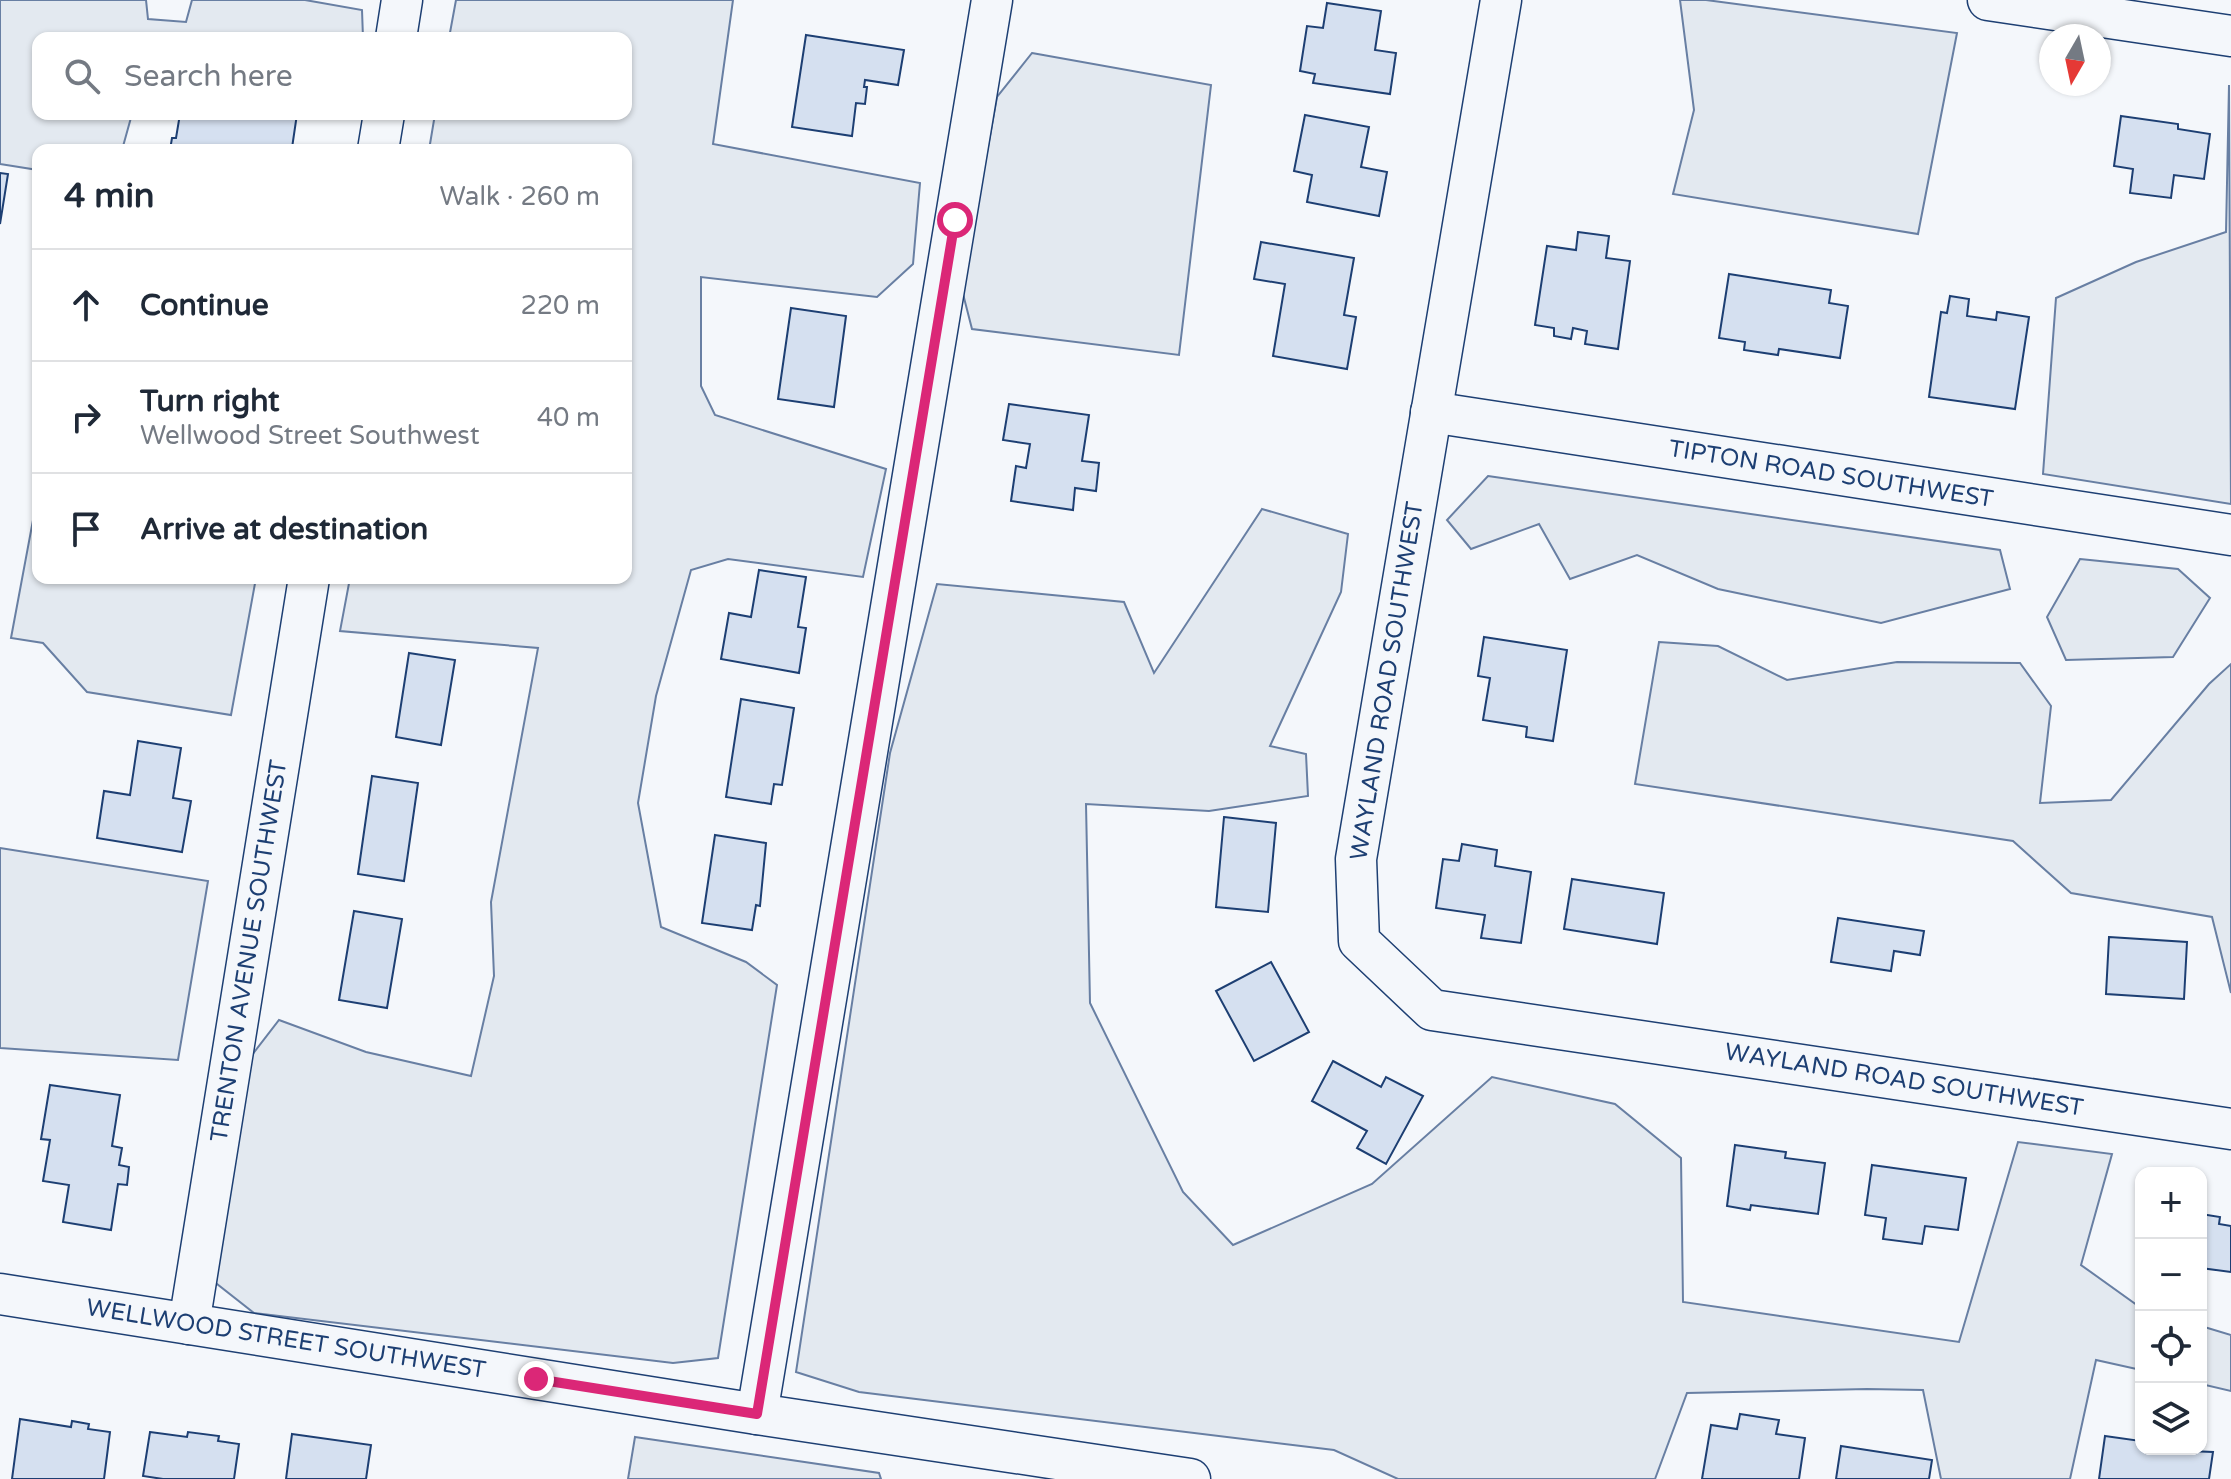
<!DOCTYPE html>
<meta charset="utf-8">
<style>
:root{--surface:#fff;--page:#f6f6f7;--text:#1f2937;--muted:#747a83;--line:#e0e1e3}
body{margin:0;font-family:"Varela Round",sans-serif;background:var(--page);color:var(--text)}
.controls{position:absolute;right:24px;bottom:24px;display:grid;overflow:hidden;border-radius:16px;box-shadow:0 2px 6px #0004}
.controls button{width:72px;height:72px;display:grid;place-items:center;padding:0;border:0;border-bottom:2px solid var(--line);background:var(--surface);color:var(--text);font:40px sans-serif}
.compass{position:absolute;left:2039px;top:24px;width:72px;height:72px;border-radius:50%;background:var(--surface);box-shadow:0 2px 6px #0004;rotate:189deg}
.stop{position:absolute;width:24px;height:24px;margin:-18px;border:6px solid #db2777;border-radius:50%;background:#fff}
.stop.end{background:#db2777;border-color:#fff;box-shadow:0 2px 8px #0008}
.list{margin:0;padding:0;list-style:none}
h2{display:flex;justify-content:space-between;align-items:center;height:104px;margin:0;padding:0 32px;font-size:34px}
h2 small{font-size:26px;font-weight:400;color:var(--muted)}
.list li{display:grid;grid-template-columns:52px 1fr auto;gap:24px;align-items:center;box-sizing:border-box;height:112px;padding:0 32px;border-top:2px solid var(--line)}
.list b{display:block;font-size:30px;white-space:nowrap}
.list p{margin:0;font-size:26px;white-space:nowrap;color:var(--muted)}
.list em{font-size:26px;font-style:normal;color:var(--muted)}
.icon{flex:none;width:44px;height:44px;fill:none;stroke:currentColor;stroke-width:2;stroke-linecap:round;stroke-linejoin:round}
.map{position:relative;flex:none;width:2231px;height:1479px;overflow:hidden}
.search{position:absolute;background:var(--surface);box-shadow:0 2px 6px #0004;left:32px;top:32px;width:600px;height:88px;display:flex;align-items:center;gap:20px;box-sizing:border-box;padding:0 28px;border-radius:16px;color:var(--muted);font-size:30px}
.panel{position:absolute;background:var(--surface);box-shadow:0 2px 6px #0004;left:32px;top:144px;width:600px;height:440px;border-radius:16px}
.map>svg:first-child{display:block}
</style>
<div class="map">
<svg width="2231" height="1479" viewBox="0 0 2231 1479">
<rect width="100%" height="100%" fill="#f4f7fb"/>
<!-- green -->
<g fill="#e3e9f0" stroke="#687fa3" stroke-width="2">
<path d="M0,0H146L148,19L186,22L192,0H305L362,10L363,38H38V114H132L122,150H38V170L0,164Z"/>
<path d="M456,0H733L713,144L920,183L913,264L877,297L701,277V386L715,415L886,469L863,577L728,559L691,570L656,696L638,803L661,927L746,962L777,985L718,1358L673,1363L254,1313L212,1280L242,1068L279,1020L366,1052L471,1076L494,976L491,902L538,648L340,631L350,578H626V150H429L435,114H626V38H449Z"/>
<path d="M1680,0H1706L1957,33L1918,234L1673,194L1694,110Z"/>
<path d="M1032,53L1211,85L1179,355L972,329L962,290L997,97Z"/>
<path d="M2229,85L2231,504L2043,474L2056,298L2136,262L2226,232Z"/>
<path d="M1488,476L2000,550L2010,589L1881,623L1718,589L1637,555L1570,579L1539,524L1471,549L1447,520Z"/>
<path d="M1262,509L1348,534L1341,592L1270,746L1306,754L1308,796L1209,811L1086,804L1090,1003L1183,1192L1233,1245L1372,1184L1492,1077L1615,1104L1681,1158L1683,1302L1959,1342L2018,1142L2112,1154L2081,1265L2141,1308V1370L2096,1360L2070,1479H1941L1923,1390L1867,1389L1687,1393L1655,1479H1398L1334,1450L859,1392L796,1372L890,753L937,584L1124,602L1154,673Z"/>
<path d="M38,512V578H256L231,715L87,692L43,643L11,638L33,520Z"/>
<path d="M2080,559L2178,569L2210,598L2173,657L2066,660L2047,617Z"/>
<path d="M1659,642L1718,646L1787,680L1897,662L2020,663L2051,706L2040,803L2111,800L2209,684L2231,664V993L2212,917L2071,893L2013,841L1635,784Z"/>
<path d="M0,848L208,881L178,1060L0,1048Z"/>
<path d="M2201,1326L2231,1335V1391L2201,1384Z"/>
<path d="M635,1437L879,1473L881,1479H628Z"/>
</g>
<!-- building -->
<g fill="#d5e0f0" stroke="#1d3f73" stroke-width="2">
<path d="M1327,3L1381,11L1375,50L1396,53L1390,94L1313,83L1315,74L1300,71L1307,26L1323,28Z"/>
<path d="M806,35L904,50L898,85L865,80L864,87H867L865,104L856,103L852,136L792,127Z"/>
<path d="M180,114H297L292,148L284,146L283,150H170L172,138H176Z"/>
<path d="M1305,115L1369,127L1361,167L1387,172L1379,216L1307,202L1312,175L1294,171Z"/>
<path d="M2121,116L2178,124V129L2210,134L2204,179L2174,175L2171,198L2130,193L2133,169L2114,166Z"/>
<path d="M0,173L8,174L0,224Z"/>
<path d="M1578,232L1609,236L1606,258L1630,261L1618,349L1585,344L1587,331L1573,328L1571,339L1554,336V328L1535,325L1547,246L1576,250Z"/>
<path d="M1261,242L1354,258L1344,315L1356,317L1347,369L1273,356L1285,284L1254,279Z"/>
<path d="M1729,274L1831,290L1829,303L1848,306L1840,358L1779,349L1778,355L1744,350L1745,342L1719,338Z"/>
<path d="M1950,296L1969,299L1967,316L1996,320L1997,312L2029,317L2015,409L1929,397L1941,312L1947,313Z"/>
<path d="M791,308L846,316L834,407L778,399Z"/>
<path d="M1009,404L1089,415L1082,461L1099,463L1096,491L1075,488L1073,510L1011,501L1016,466L1026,468L1030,444L1003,440Z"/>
<path d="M759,570L806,577L798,627L806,628L799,673L721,659L729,613L751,617Z"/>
<path d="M1484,637L1567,650L1553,741L1526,737L1527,727L1483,720L1490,678L1478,676Z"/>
<path d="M409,653L455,660L441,745L396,737Z"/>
<path d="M741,699L794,708L782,785L774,784L771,804L726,797Z"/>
<path d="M138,741L181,748L173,798L191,801L182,852L97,838L104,791L130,795Z"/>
<path d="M372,776L418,783L404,881L358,874Z"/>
<path d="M1224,817L1276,823L1268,912L1216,907Z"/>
<path d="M715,835L766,843L760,906L756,905L752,930L702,923Z"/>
<path d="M1462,844L1497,850L1495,866L1531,872L1521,943L1481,938L1485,915L1436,908L1443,859L1459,861Z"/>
<path d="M1572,879L1664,893L1657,944L1564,929Z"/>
<path d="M354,911L402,919L387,1008L339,1000Z"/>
<path d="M1838,918L1924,931L1920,955L1894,951L1891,971L1831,962Z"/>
<path d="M2109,937L2187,942L2184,999L2106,994Z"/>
<path d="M1271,962L1309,1032L1254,1061L1216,991Z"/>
<path d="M1333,1061L1381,1087L1386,1077L1423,1096L1386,1164L1357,1148L1367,1131L1312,1101Z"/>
<path d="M50,1085L120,1095L112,1146L122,1148L119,1165L129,1167L127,1185L118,1184L111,1230L63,1222L69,1185L43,1181L50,1140L41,1139Z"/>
<path d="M1735,1145L1786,1152L1785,1158L1825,1163L1818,1214L1751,1205L1750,1210L1727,1206Z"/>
<path d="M1872,1165L1966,1178L1958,1230L1925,1226L1922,1244L1883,1239L1886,1218L1865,1215Z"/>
<path d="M2201,1214L2220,1217L2219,1224L2231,1226V1272L2201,1268Z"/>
<path d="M1740,1414L1779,1420L1776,1434L1805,1438L1799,1479H1702L1711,1425L1737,1429Z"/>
<path d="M20,1419L71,1427L72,1421L89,1424L88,1429L110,1432L104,1479H12Z"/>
<path d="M150,1432L187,1437L188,1432L219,1436L218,1441L239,1444L234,1479H163L143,1476Z"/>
<path d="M292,1434L371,1445L366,1479H286Z"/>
<path d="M2105,1436L2141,1441V1449L2213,1452L2209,1479H2099Z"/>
<path d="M1841,1446L1932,1460L1929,1479H1836Z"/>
</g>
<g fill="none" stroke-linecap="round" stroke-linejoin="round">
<defs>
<g id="minor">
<path d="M1501,0L1356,859L1359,941L1432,1010L2231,1129"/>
<path d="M1988,0L2231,36"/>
<path d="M396,38L402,0"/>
<path d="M378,150L384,114"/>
<path d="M1431,412L2231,535"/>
<path d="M0,1294L757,1414L1190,1479"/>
<path d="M189,1324L309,578"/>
<path d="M757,1414L992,0"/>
</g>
</defs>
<!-- minor casing -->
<use href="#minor" stroke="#1d3f73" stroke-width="43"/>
<!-- minor -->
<use href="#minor" stroke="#f4f7fb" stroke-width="40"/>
</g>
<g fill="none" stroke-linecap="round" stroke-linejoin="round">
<!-- route -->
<path stroke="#db2777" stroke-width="10" d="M536,1379L757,1414L955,220"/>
</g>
<g text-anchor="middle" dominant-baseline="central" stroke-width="6" stroke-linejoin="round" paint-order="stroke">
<!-- street labels -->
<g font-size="24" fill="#1d3f73" stroke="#f4f7fb">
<text transform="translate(1831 474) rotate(9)">TIPTON ROAD SOUTHWEST</text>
<text transform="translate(1387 681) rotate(-81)">WAYLAND ROAD SOUTHWEST</text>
<text transform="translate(249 951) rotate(-81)">TRENTON AVENUE SOUTHWEST</text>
<text transform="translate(1904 1080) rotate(9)">WAYLAND ROAD SOUTHWEST</text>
<text transform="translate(286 1339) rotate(9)">WELLWOOD STREET SOUTHWEST</text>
</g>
</g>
</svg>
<div class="controls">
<button>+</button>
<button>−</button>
<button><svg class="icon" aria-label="locate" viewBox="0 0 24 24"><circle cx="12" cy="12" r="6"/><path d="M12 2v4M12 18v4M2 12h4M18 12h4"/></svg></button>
<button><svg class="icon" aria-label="layers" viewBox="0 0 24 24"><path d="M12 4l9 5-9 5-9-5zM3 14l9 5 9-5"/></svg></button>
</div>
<svg class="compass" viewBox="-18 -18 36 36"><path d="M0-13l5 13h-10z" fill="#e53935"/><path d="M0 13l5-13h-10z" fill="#747a83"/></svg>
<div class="stop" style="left:955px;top:220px"></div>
<div class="stop end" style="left:536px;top:1379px"></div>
<div class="search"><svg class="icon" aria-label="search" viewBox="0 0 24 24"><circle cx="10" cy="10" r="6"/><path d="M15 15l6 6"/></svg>Search here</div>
<section class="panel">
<h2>4 min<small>Walk · 260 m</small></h2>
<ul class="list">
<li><svg class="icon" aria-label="ahead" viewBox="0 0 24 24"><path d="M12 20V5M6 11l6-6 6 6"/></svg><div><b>Continue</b></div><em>220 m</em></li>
<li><svg class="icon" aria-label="right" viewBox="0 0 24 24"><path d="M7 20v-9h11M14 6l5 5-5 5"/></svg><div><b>Turn right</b><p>Wellwood Street Southwest</p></div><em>40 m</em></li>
<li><svg class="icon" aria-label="arrive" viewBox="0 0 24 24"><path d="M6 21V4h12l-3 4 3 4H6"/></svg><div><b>Arrive at destination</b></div></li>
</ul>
</section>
</div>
